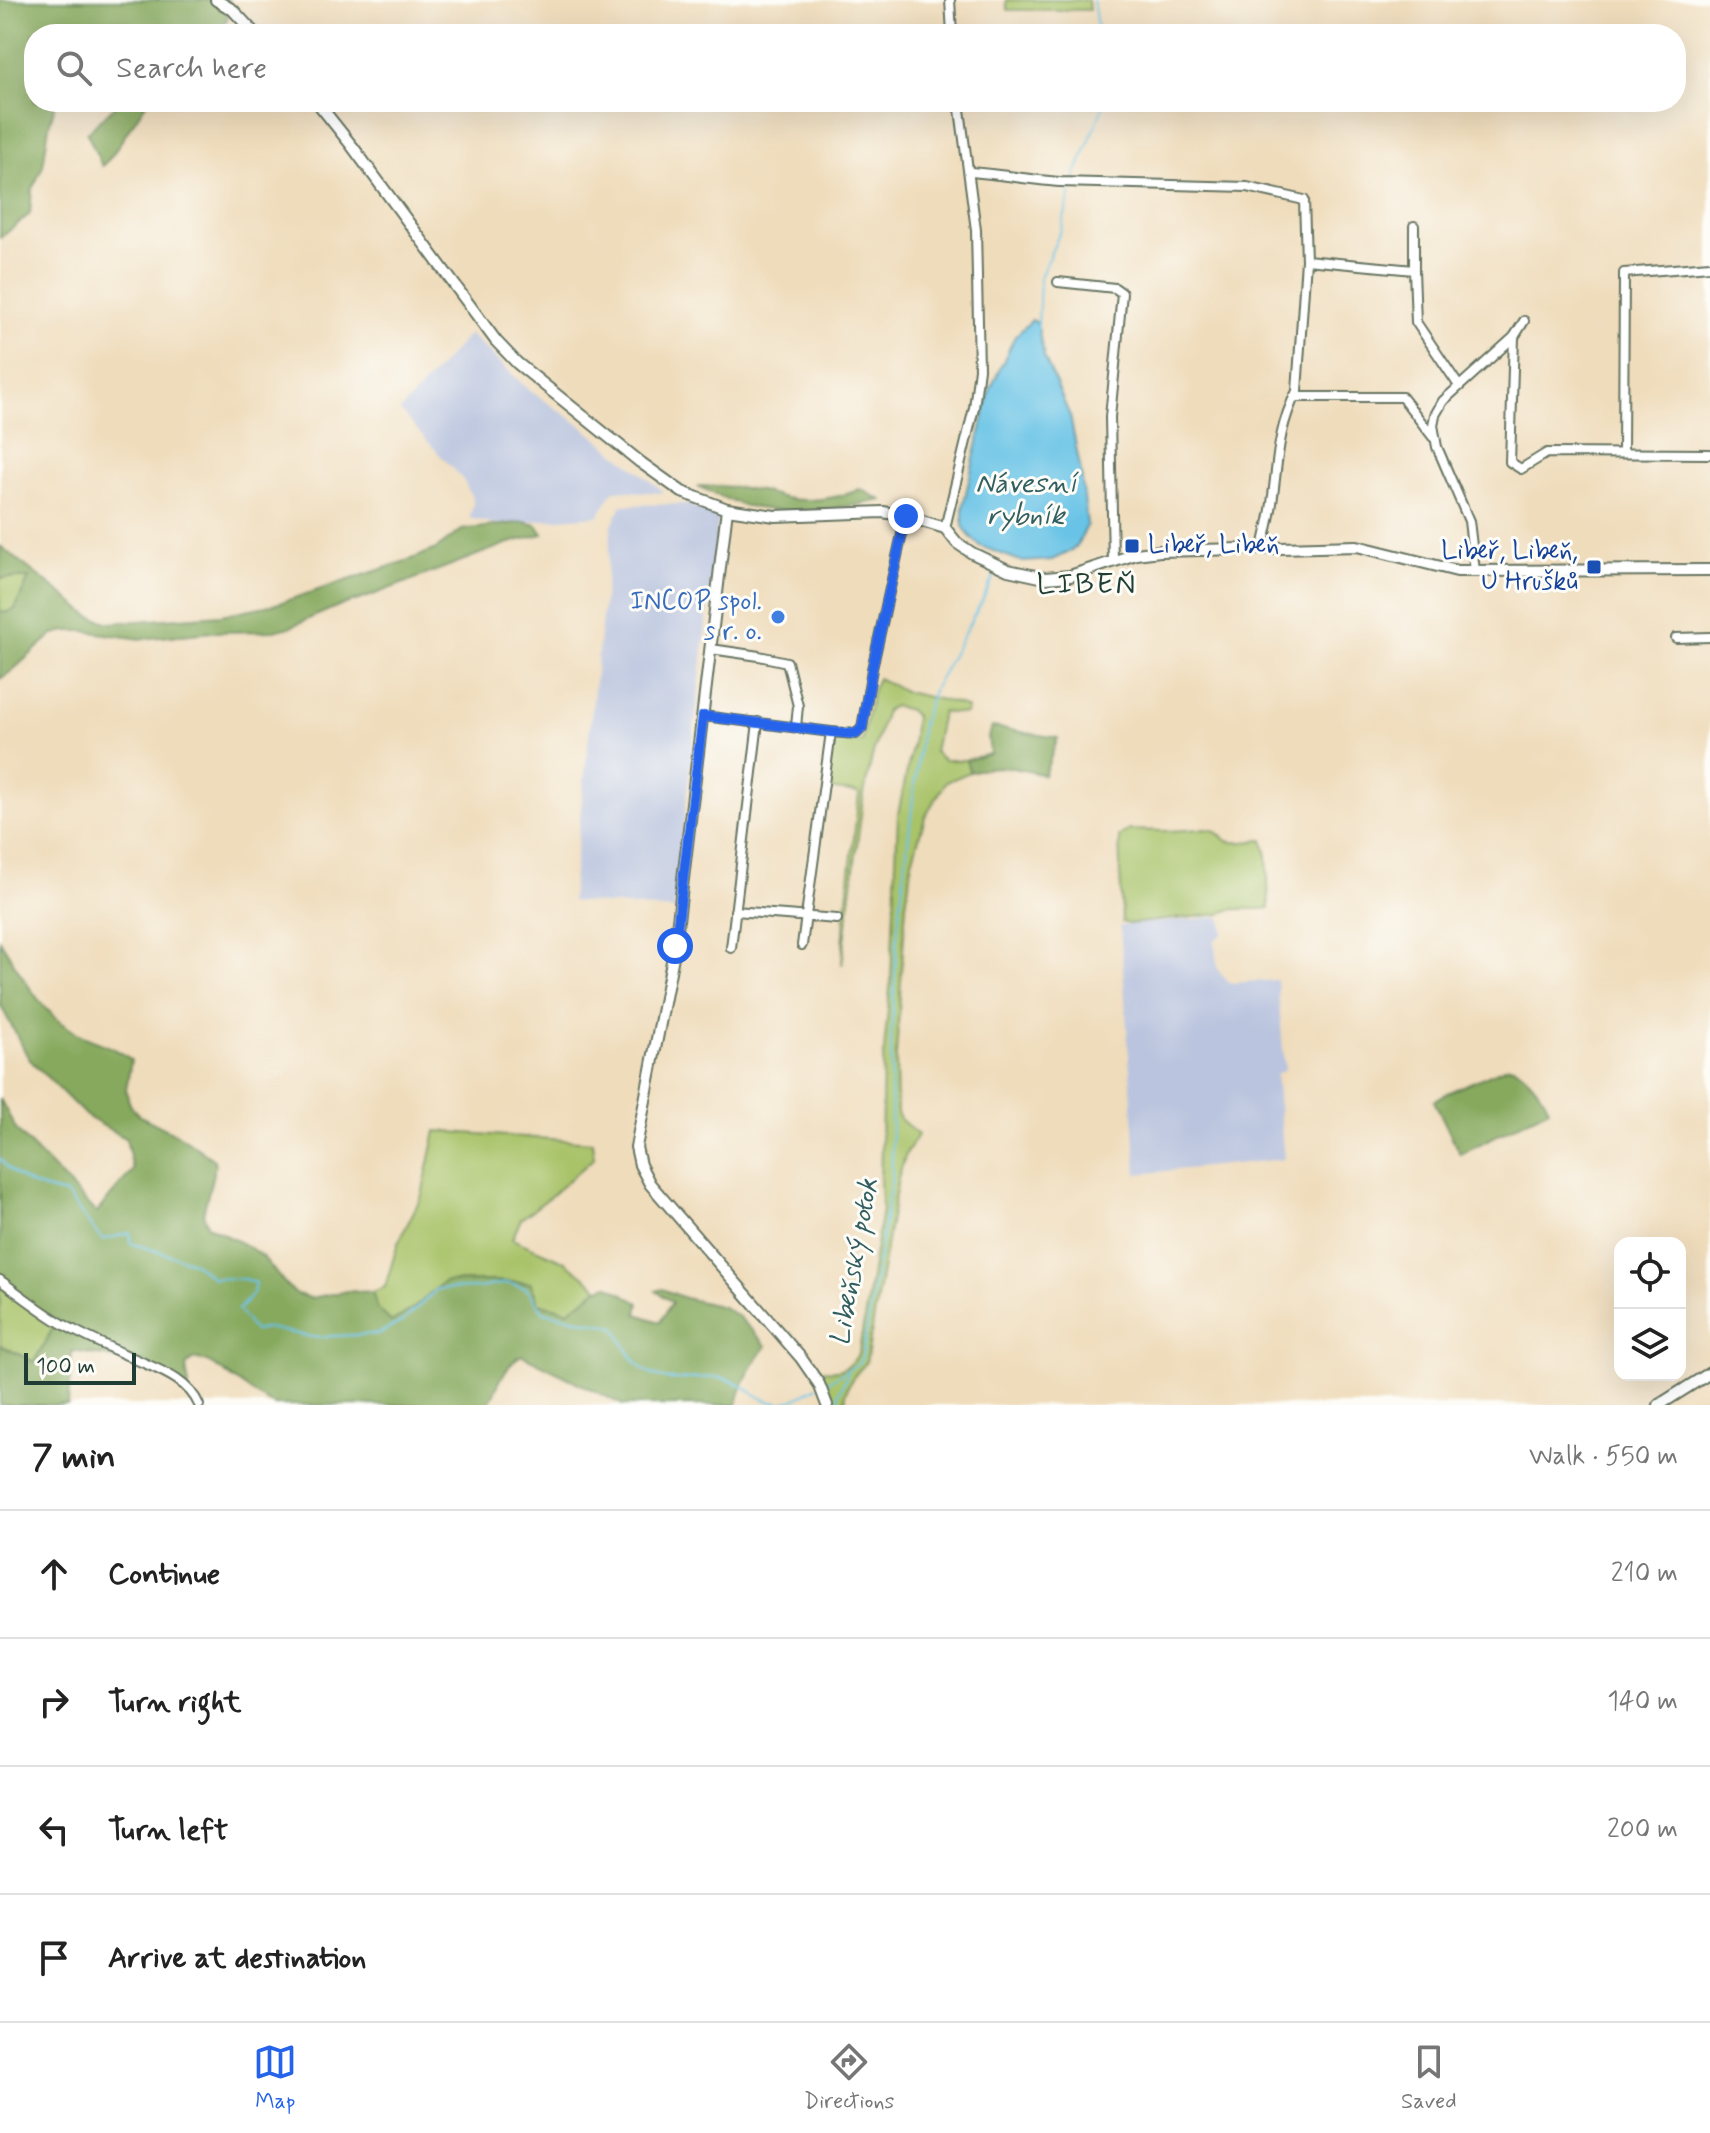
<!DOCTYPE html>
<meta charset="utf-8">
<style>
:root{--surface:#fff;--page:#f6f6f6;--text:#222;--muted:#767676;--line:#e0e0e0;--accent:#2563eb}
body{margin:0;font-family:Mynerve,sans-serif;background:var(--page);color:var(--text)}
.controls{position:absolute;right:24px;bottom:24px;display:grid;overflow:hidden;border-radius:16px;box-shadow:0 8px 32px #0002}
.controls button{width:72px;height:72px;display:grid;place-items:center;padding:0;border:0;border-bottom:2px solid var(--line);background:var(--surface);color:var(--text);font:40px sans-serif}
.scale{position:absolute;left:24px;bottom:20px;width:112px;box-sizing:border-box;padding-left:8px;border:4px solid #1f3d34;border-top:0;font-size:22px;line-height:28px;white-space:nowrap;color:#1f3d34;-webkit-text-stroke:6px #fdfcf7;paint-order:stroke}
.stop{position:absolute;width:24px;height:24px;margin:-18px;border:6px solid #2563eb;border-radius:50%;background:#fff}
.stop.end{background:#2563eb;border-color:#fff;box-shadow:0 2px 8px #0008}
.list{margin:0;padding:0;list-style:none}
h2{display:flex;justify-content:space-between;align-items:center;height:104px;margin:0;padding:0 32px;font-size:34px}
h2 small{font-size:26px;font-weight:400;color:var(--muted)}
.list li{display:grid;grid-template-columns:52px 1fr auto;gap:24px;align-items:center;box-sizing:border-box;height:128px;padding:0 32px;border-top:2px solid var(--line)}
.list b{display:block;font-size:30px;white-space:nowrap}
.list em{font-size:26px;font-style:normal;color:var(--muted)}
.icon{flex:none;width:44px;height:44px;fill:none;stroke:currentColor;stroke-width:2;stroke-linecap:round;stroke-linejoin:round}
.map{position:relative;flex:none;width:1710px;height:1405px;overflow:hidden}
.search{position:absolute;background:var(--surface);box-shadow:0 8px 32px #0002;left:24px;right:24px;top:24px;height:88px;display:flex;align-items:center;gap:20px;box-sizing:border-box;padding:0 28px;border-radius:32px;color:var(--muted);font-size:30px}
.sheet{height:616px;background:var(--surface)}
nav{display:flex;justify-content:space-around;align-items:center;box-sizing:border-box;height:112px;border-top:2px solid var(--line);background:var(--surface);font-size:22px;color:var(--muted)}
nav a{display:grid;justify-items:center;gap:4px}
nav .on{color:var(--accent)}
.map>svg:first-child{display:block}
</style>
<div class="map">
<svg width="1710" height="1405" viewBox="0 0 1710 1405">
<rect width="100%" height="100%" fill="#fdfcf7"/>
<filter id="ink" filterUnits="userSpaceOnUse"><feTurbulence type="fractalNoise" baseFrequency=".0125" numOctaves="2"/><feDisplacementMap in="SourceGraphic" scale="16" xChannelSelector="R" yChannelSelector="G"/><feConvolveMatrix kernelMatrix="1 2 1 2 8 2 1 2 1" color-interpolation-filters="sRGB"/></filter>
<filter id="wash" filterUnits="userSpaceOnUse"><feTurbulence type="fractalNoise" baseFrequency=".006" numOctaves="4" result="noise"/><feDisplacementMap in="SourceGraphic" scale="32" xChannelSelector="R" yChannelSelector="G"/><feGaussianBlur stdDeviation="1.8" result="paint"/><feColorMatrix in="noise" values="0 0 0 0 0 0 0 0 0 0 0 0 0 0 0 0 0 1.4 0 .05"/><feComposite in="paint" operator="in"/></filter>
<g filter="url(#wash)">
<rect width="100%" height="100%" fill="#efdcbb"/>
<!-- industrial -->
<g fill="#bac4de">
<path d="M469,334L529,390L579,424L662,490L661,493L614,490L598,516L496,524L469,518L473,506V499L463,480L400,411Z"/>
<path d="M687,504L718,518L674,910L571,901L612,525L622,505Z"/>
<path d="M1220,917L1224,933L1214,941L1218,969L1229,983L1277,980L1285,1070L1276,1074L1284,1159L1137,1174L1120,926Z"/>
</g>
<!-- green -->
<g fill="#a9c369" stroke="#64804e" stroke-width="2">
<path d="M1006,0H1088L1089,10H1007Z"/>
<path d="M0,578H29L15,609L5,613L0,610Z"/>
<path d="M878,678L906,692L955,703L967,708L966,714L942,712L934,752L944,760H966L970,772L946,782L925,817L912,862L906,905L896,1056L897,1113L900,1119L918,1135L906,1154L898,1178L866,1363C854,1375 843,1387 846,1405H833L828,1388L819,1369C837,1373 851,1370 859,1352L882,1209L880,1186L883,1061L891,978L898,814L912,747L915,716L909,710L894,706L886,710L872,757L863,798L842,965L845,916L859,793L827,789L833,741L862,742L873,689Z"/>
<path d="M1203,829C1221,829 1216,836 1228,841C1239,845 1252,840 1263,840L1267,856L1269,908C1253,911 1233,905 1220,914L1129,924L1122,922L1119,836L1129,830L1167,831Z"/>
<path d="M436,1131L592,1142L594,1158L546,1200L521,1219L512,1239L564,1261L599,1288L569,1311L538,1303L530,1283L485,1281L444,1282L413,1309L391,1322L377,1308L372,1292L385,1287L398,1243L422,1195Z"/>
<path d="M0,1286L57,1321L34,1362L0,1345Z"/>
</g>
<!-- forest -->
<g fill="#86a95d" stroke="#527348" stroke-width="2">
<path d="M0,0H229L227,20L219,26L217,32L211,34H34V102H56L49,126L43,166L32,190L30,214L0,238Z"/>
<path d="M119,102H147L110,158L102,166L87,133Z"/>
<path d="M697,486C717,486 735,486 754,490C765,491 775,496 785,498C805,503 842,498 860,489L882,500C839,509 793,515 750,507C732,503 714,493 697,486Z"/>
<path d="M524,522L537,525L543,534L506,544L365,598L336,607L290,627L274,631L212,632L141,639L84,631H67L53,634L12,671L0,679V610L5,613L15,609L29,578H0V546L90,616L110,623L221,615L276,604L412,559L436,549L462,530Z"/>
<path d="M992,727L1058,738L1044,775C1018,768 996,763 970,772L966,760L990,754L988,737Z"/>
<path d="M0,940C22,975 39,1011 75,1032C93,1042 116,1046 131,1060L126,1090L130,1106L140,1116L182,1137L214,1160L215,1166L203,1214L208,1226L249,1247L263,1257L287,1286L297,1294L311,1298L347,1291L372,1292L377,1308L391,1322L413,1309L444,1282L485,1281L531,1283L538,1303L568,1311L599,1288L608,1285L639,1303L637,1314L660,1322L672,1302L656,1291L662,1289L685,1298L723,1307L739,1317L767,1346C753,1364 741,1382 737,1405H623L522,1355C505,1363 497,1389 488,1405H275C254,1399 211,1357 196,1359C190,1360 190,1362 186,1367L189,1386L187,1393L164,1375L109,1357L72,1351L68,1405H0V1345L34,1362L57,1321L0,1286V1099L17,1131L96,1213L133,1170L126,1139L86,1116L29,1059L0,1004Z"/>
<path d="M1509,1066C1524,1068 1544,1095 1549,1109L1460,1154L1434,1101L1447,1093Z"/>
</g>
<!-- water -->
<path fill="#68c3e6" stroke="#44808d" stroke-width="2" d="M1032,320L1037,322L1044,357L1070,416L1081,472L1087,525L1078,545L1069,552L1052,560L1023,562L980,546L969,535L963,526V506L990,390L1015,336Z"/>
<g fill="none" stroke-linecap="round" stroke-linejoin="round">
<!-- stream -->
<g stroke="#68c3e6" stroke-width="2">
<path d="M1093,0L1098,34"/>
<path d="M1074,179L1105,102"/>
<path d="M1038,329L1040,277L1061,230L1073,185"/>
<path d="M0,1159C19,1183 37,1188 66,1194L102,1240L130,1233V1243L193,1262L213,1278L244,1279L255,1283L253,1294L238,1310L254,1331L268,1328L312,1337L378,1334L403,1321L437,1289L479,1288L506,1283L526,1288L544,1312L615,1327C632,1359 642,1382 683,1379C695,1379 709,1376 721,1378C743,1380 760,1405 783,1403C795,1400 806,1392 817,1387"/>
<path d="M823,1385L859,1363L862,1357L892,1176L891,1039L898,926L922,723L934,688L981,603L994,576"/>
<path d="M840,1405L838,1395L848,1373"/>
</g>
</g>
</g>
<g filter="url(#ink)">
<g fill="none" stroke-linecap="round" stroke-linejoin="round">
<defs>
<g id="minor">
<path d="M950,0L952,34"/>
<path d="M970,172C1000,174 1030,180 1060,182L1247,187L1304,200L1306,260L1297,391C1277,430 1278,462 1272,503C1270,518 1266,533 1263,548"/>
<path d="M1414,226V270"/>
<path d="M1306,260L1414,270L1416,322L1459,386"/>
<path d="M1058,282L1115,288L1122,293L1110,417L1113,561"/>
<path d="M1514,337L1510,462L1521,469L1547,453L1710,454"/>
<path d="M1294,397H1402L1433,437"/>
<path d="M1623,453L1624,273L1710,266"/>
<path d="M945,528L974,408L979,369L976,230L959,102"/>
<path d="M1475,571L1469,521L1437,447L1433,425L1435,415L1443,401L1514,337L1524,321"/>
<path d="M1676,638L1710,637"/>
<path d="M711,649L759,656L787,662L798,706L796,727"/>
<path d="M703,716L831,732L856,734L862,728L872,669L906,516"/>
<path d="M735,911L837,919"/>
<path d="M802,945L831,732"/>
<path d="M731,948L758,722"/>
<path d="M0,1280C19,1294 37,1308 56,1320C80,1335 109,1347 135,1359C159,1370 188,1379 199,1405"/>
</g>
<g id="tertiary">
<path d="M216,0L233,10L255,34"/>
<path d="M317,102L352,146L496,341L517,363L640,462L682,492L727,509L775,516L883,512L906,516L945,528L957,543L972,553L1008,570L1045,578L1070,576L1136,554L1160,551L1357,546L1457,571L1710,570"/>
<path d="M727,509L675,946L636,1147L640,1165L650,1184L801,1358L819,1384L827,1405"/>
<path d="M1659,1405L1710,1373"/>
</g>
</defs>
<!-- minor casing -->
<use href="#minor" stroke="#687563" stroke-width="12"/>
<!-- tertiary casing -->
<use href="#tertiary" stroke="#687563" stroke-width="14"/>
<!-- minor -->
<use href="#minor" stroke="#fff" stroke-width="8"/>
<!-- tertiary -->
<use href="#tertiary" stroke="#fff" stroke-width="10"/>
</g>
</g>
<g fill="none" stroke-linecap="round" stroke-linejoin="round" filter="url(#ink)">
<!-- route -->
<path stroke="#2563eb" stroke-width="10" d="M675,946L703,716L831,732L856,734L862,728L872,669L906,516"/>
</g>
<!-- markers -->
<g fill="#1a4fb4" stroke="#fdfcf7" stroke-width="3">
<rect x="1124" y="538" width="16" height="16" rx="4"/>
<rect x="1586" y="559" width="16" height="16" rx="4"/>
</g>
<circle fill="#3f7fe0" stroke="#fdfcf7" stroke-width="3" cx="778" cy="617" r="8"/>
<g text-anchor="middle" dominant-baseline="central" stroke-width="6" stroke-linejoin="round" paint-order="stroke">
<!-- transit labels -->
<g font-size="26" fill="#164399" stroke="#fdfcf7" text-anchor="start">
<text x="1148" y="546">Libeř, Libeň</text>
<text x="1578" y="552" text-anchor="end">Libeř, Libeň,<tspan x="1578" dy="30">U Hrušků</tspan></text>
</g>
<!-- shop labels -->
<g font-size="26" fill="#366cbe" stroke="#fdfcf7" text-anchor="end">
<text x="762" y="602">INCOP spol.<tspan x="762" dy="30">s r. o.</tspan></text>
</g>
<!-- water labels -->
<g font-size="28" font-style="italic" fill="#315e60" stroke="#fdfcf7">
<text x="1026" y="484">Návesní<tspan x="1026" dy="32">rybník</tspan></text>
<text transform="translate(855 1262) rotate(-80)">Libeňský potok</text>
</g>
<!-- quarter labels -->
<g font-size="30" letter-spacing="2" fill="#1f3d34" stroke="#fdfcf7">
<text x="1087" y="584">LIBEŇ</text>
</g>
</g>
</svg>
<div class="controls">
<button><svg class="icon" aria-label="locate" viewBox="0 0 24 24"><circle cx="12" cy="12" r="6"/><path d="M12 2v4M12 18v4M2 12h4M18 12h4"/></svg></button>
<button><svg class="icon" aria-label="layers" viewBox="0 0 24 24"><path d="M12 4l9 5-9 5-9-5zM3 14l9 5 9-5"/></svg></button>
</div>
<div class="scale">100 m</div>
<div class="stop" style="left:675px;top:946px"></div>
<div class="stop end" style="left:906px;top:516px"></div>
<div class="search"><svg class="icon" aria-label="search" viewBox="0 0 24 24"><circle cx="10" cy="10" r="6"/><path d="M15 15l6 6"/></svg>Search here</div>
</div>
<section class="sheet">
<h2>7 min<small>Walk · 550 m</small></h2>
<ul class="list">
<li><svg class="icon" aria-label="ahead" viewBox="0 0 24 24"><path d="M12 20V5M6 11l6-6 6 6"/></svg><div><b>Continue</b></div><em>210 m</em></li>
<li><svg class="icon" aria-label="right" viewBox="0 0 24 24"><path d="M7 20v-9h11M14 6l5 5-5 5"/></svg><div><b>Turn right</b></div><em>140 m</em></li>
<li><svg class="icon" aria-label="left" viewBox="0 0 24 24"><path d="M17 20v-9H6M10 6l-5 5 5 5"/></svg><div><b>Turn left</b></div><em>200 m</em></li>
<li><svg class="icon" aria-label="arrive" viewBox="0 0 24 24"><path d="M6 21V4h12l-3 4 3 4H6"/></svg><div><b>Arrive at destination</b></div></li>
</ul>
</section>
<nav>
<a class="on"><svg class="icon" aria-label="map" viewBox="0 0 24 24"><path d="M3 6l6-2 6 2 6-2v14l-6 2-6-2-6 2zM9 4v14M15 6v14"/></svg>Map</a>
<a><svg class="icon" aria-label="directions" viewBox="0 0 24 24"><path d="M12 3l9 9-9 9-9-9zM9 14v-3h6M13 9l2 2-2 2"/></svg>Directions</a>
<a><svg class="icon" aria-label="saved" viewBox="0 0 24 24"><path d="M7 4h10v16l-5-4-5 4z"/></svg>Saved</a>
</nav>
